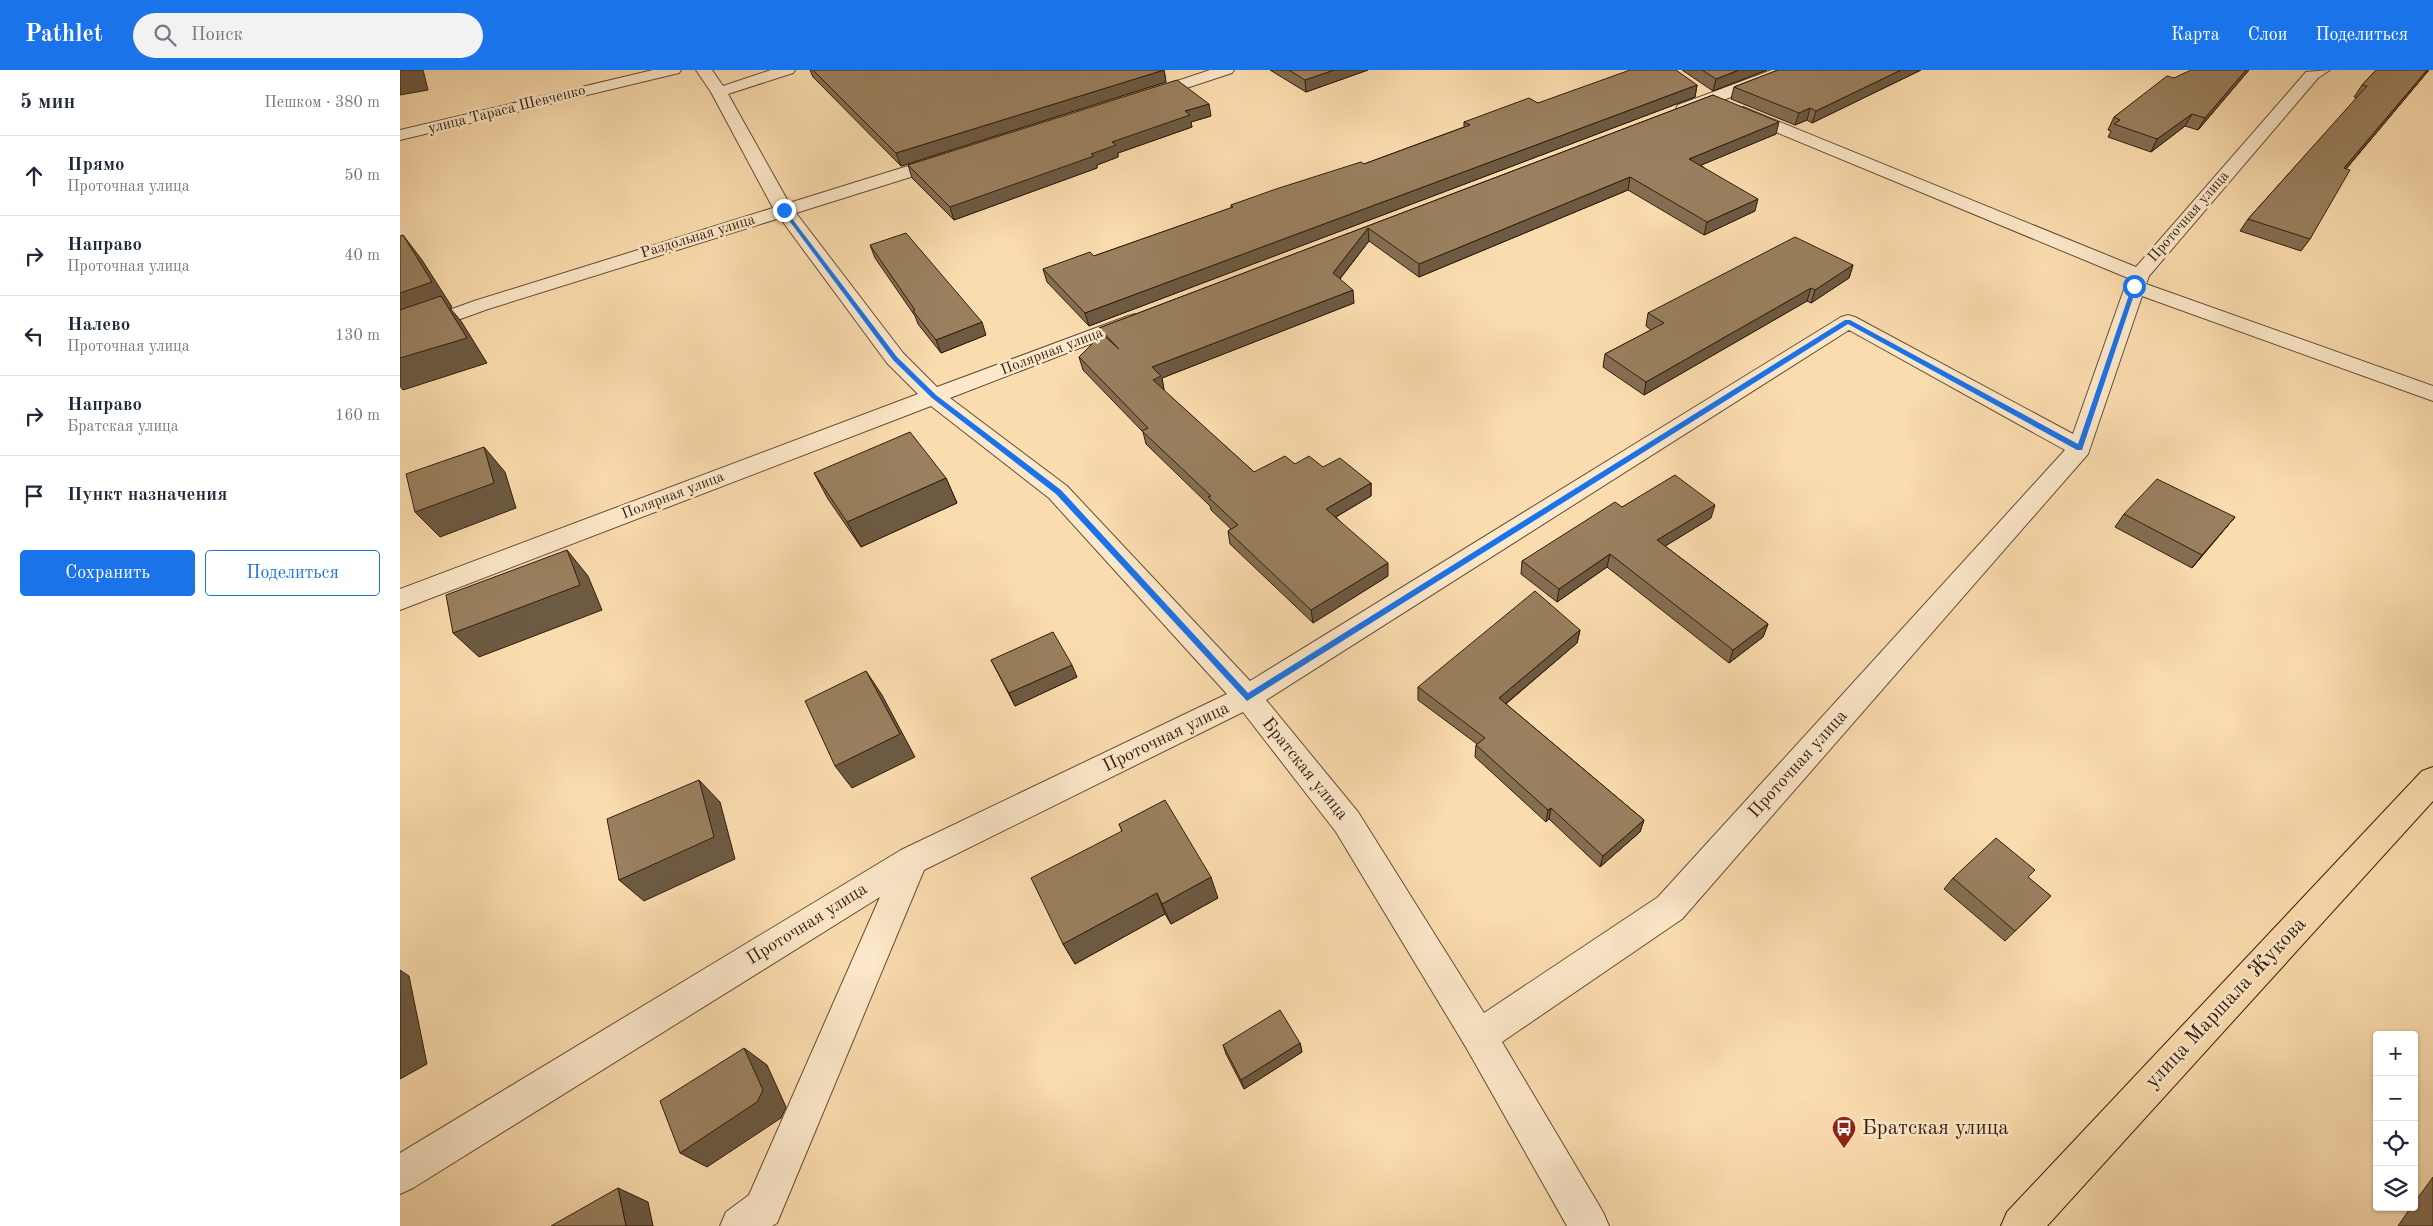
<!DOCTYPE html>
<html lang="ru">
<meta charset="utf-8">
<style>
:root{--surface:#fff;--page:#f2f2f3;--text:#1f2937;--muted:#747a83;--line:#e0e1e3;--accent:#1a73e8}
body{margin:0;font-family:"Old Standard TT",serif;background:var(--page);color:var(--text)}
.controls{position:absolute;right:15px;bottom:15px;display:grid;overflow:hidden;border-radius:5px;box-shadow:0 1px 4px #0004}
.controls button{width:45px;height:45px;display:grid;place-items:center;padding:0;border:0;border-bottom:1px solid var(--line);background:var(--surface);color:var(--text);font:25px sans-serif}
.stop{position:absolute;width:15px;height:15px;margin:-11px;border:4px solid #1a73e8;border-radius:50%;background:#fff}
.stop.end{background:#1a73e8;border-color:#fff;box-shadow:0 1px 5px #0008}
.list{margin:0;padding:0;list-style:none}
h2{display:flex;justify-content:space-between;align-items:center;height:65px;margin:0;padding:0 20px;font-size:21px}
h2 small{font-size:16px;font-weight:400;color:var(--muted)}
.list li{display:grid;grid-template-columns:32px 1fr auto;gap:15px;align-items:center;box-sizing:border-box;height:80px;padding:0 20px;border-top:1px solid var(--line)}
.list b{display:block;font-size:19px;white-space:nowrap}
.list p{margin:0;font-size:16px;white-space:nowrap;color:var(--muted)}
.list em{font-size:16px;font-style:normal;color:var(--muted)}
.actions{display:flex;gap:10px;padding:15px 20px}
.actions a{flex:1;padding:11px 0;border:1px solid var(--accent);border-radius:5px;text-align:center;font-size:18px;color:var(--accent)}
.actions .main{background:var(--accent);color:#fff}
.icon{flex:none;width:28px;height:28px;fill:none;stroke:currentColor;stroke-width:2;stroke-linecap:round;stroke-linejoin:round}
.map{position:relative;flex:none;width:2033px;height:1156px;overflow:hidden}
header{display:flex;align-items:center;gap:30px;box-sizing:border-box;height:70px;padding:0 25px;background:var(--accent);color:#fff}
header strong{font-size:24px}
nav{display:flex;gap:28px;margin-inline-start:auto;font-size:18px}
.search{width:350px;height:45px;background:var(--page);display:flex;align-items:center;gap:12px;box-sizing:border-box;padding:0 18px;border-radius:28px;color:var(--muted);font-size:19px}
main{display:flex}
aside{flex:1;background:var(--surface)}
.map>svg:first-child{display:block}
</style>
<header>
<strong>Pathlet</strong>
<div class="search"><svg class="icon" aria-label="search" viewBox="0 0 24 24"><circle cx="10" cy="10" r="6"/><path d="M15 15l6 6"/></svg>Поиск</div>
<nav><a>Карта</a><a>Слои</a><a>Поделиться</a></nav>
</header>
<main>
<aside>
<h2>5 мин<small>Пешком · 380 m</small></h2>
<ul class="list">
<li><svg class="icon" aria-label="ahead" viewBox="0 0 24 24"><path d="M12 20V5M6 11l6-6 6 6"/></svg><div><b>Прямо</b><p>Проточная улица</p></div><em>50 m</em></li>
<li><svg class="icon" aria-label="right" viewBox="0 0 24 24"><path d="M7 20v-9h11M14 6l5 5-5 5"/></svg><div><b>Направо</b><p>Проточная улица</p></div><em>40 m</em></li>
<li><svg class="icon" aria-label="left" viewBox="0 0 24 24"><path d="M17 20v-9H6M10 6l-5 5 5 5"/></svg><div><b>Налево</b><p>Проточная улица</p></div><em>130 m</em></li>
<li><svg class="icon" aria-label="right" viewBox="0 0 24 24"><path d="M7 20v-9h11M14 6l5 5-5 5"/></svg><div><b>Направо</b><p>Братская улица</p></div><em>160 m</em></li>
<li><svg class="icon" aria-label="arrive" viewBox="0 0 24 24"><path d="M6 21V4h12l-3 4 3 4H6"/></svg><div><b>Пункт назначения</b></div></li>
</ul>
<div class="actions"><a class="main">Сохранить</a><a>Поделиться</a></div>
</aside>
<div class="map">
<svg width="2033" height="1156" viewBox="0 0 2033 1156">
<rect width="100%" height="100%" fill="#fbdcae"/>
<filter id="stains"><feTurbulence type="fractalNoise" baseFrequency=".004" numOctaves="4"/><feColorMatrix values="0 0 0 0 .2 0 0 0 0 .09 0 0 0 0 .02 0 0 0 .5 -.17"/></filter>
<radialGradient id="worn" r=".72"><stop offset=".6" stop-color="#630" stop-opacity="0"/><stop offset="1" stop-color="#630" stop-opacity=".3"/></radialGradient>
<g fill="none" stroke-linecap="round" stroke-linejoin="round">
<defs>
<g id="minor">
<path d="M253,0H281L279,3L0,70V60Z"/>
<path d="M296,0H312L323,16L371,0H395L393,3L328,24L389,133L540,86H552L555,90L552,94L396,143L503,283L537,317L728,246L735,244L742,246L745,250L742,254L550,328L667,416L850,611L1441,247L1448,245L1455,247L1673,364L1728,208L1337,46L1335,42L1337,38L1343,37L1736,197L1906,2L1930,0L1918,8L1749,206L1746,214L2033,316V331L1742,226L1688,384L1282,849L1102,972L1203,1142L1209,1156H1167L1067,979L936,762L843,642L524,800L377,1153L372,1156H320L326,1142L349,1125L480,827L13,1118L0,1124V1083L501,780L827,624L649,428L531,336L0,540V519L518,324L487,293L380,148L88,239L0,271V258L74,231L373,138L311,22ZM1449,260L1665,380L1258,827L1084,943L958,742L866,630Z"/>
<path d="M810,0H834L832,3L753,29H741L739,26L741,23Z"/>
<path d="M1372,0H1395L1393,3L1290,43H1278L1276,39L1278,35Z"/>
</g>
<path id="major" d="M2033,697V731L1647,1156H1601L1607,1142L2022,701Z"/>
</defs>
<!-- minor casing -->
<use href="#minor" stroke="#644d33" stroke-width="2"/>
<!-- major casing -->
<use href="#major" stroke="#311d0a" stroke-width="2"/>
<!-- minor -->
<use href="#minor" fill="#fce8ca" fill-rule="evenodd"/>
<!-- major -->
<use href="#major" fill="#fbdcae" fill-rule="evenodd"/>
</g>
<!-- wall -->
<g fill="#846e52" stroke="#311d0a">
<path d="M410,0H764L766,12L501,96L413,7Z"/>
<path d="M870,0H968L906,22Z"/>
<path d="M1282,0H1367L1313,21Z"/>
<path d="M1378,0H1521L1412,53L1407,50L1395,55L1331,29L1334,17Z"/>
<path d="M1849,0L1798,60L1785,56L1751,82L1708,67L1711,61L1708,60L1714,47L1774,8Z"/>
<path d="M1976,0H2029L1946,99L1910,169L1901,181L1840,161L1848,149L1957,28L1954,27L1962,15Z"/>
<path d="M1297,15L1295,27L689,256L647,212L643,199L694,186L831,138V135L964,94L1064,57V52L1138,33Z"/>
<path d="M1313,25L1376,64L1301,95L1355,141L1304,165L1228,120L1019,207L969,171L940,209L954,233L762,308L764,320H763L854,402L895,394L923,397L971,413V426L936,447L988,506L913,553L830,474L828,461L831,459L811,440L810,436L746,374L743,362L683,300L679,287L701,265L699,258Z"/>
<path d="M811,46L791,52L792,57L718,83V87L697,95V98L554,150L512,108L508,95Z"/>
<path d="M470,175L586,265L541,283L518,254L515,246L475,188Z"/>
<path d="M1453,195L1449,208L1411,233L1407,231L1244,325L1203,297L1205,284L1251,260L1246,256L1248,243Z"/>
<path d="M414,403L546,408L557,433L461,477L428,429Z"/>
<path d="M1222,437L1311,448L1265,476L1368,554L1363,567L1329,593L1207,497L1157,532L1121,504L1122,491Z"/>
<path d="M1724,444L1835,447L1792,498L1715,457Z"/>
<path d="M1180,560L1177,573L1106,634L1244,750L1240,762L1200,797L1149,749L1146,752L1075,687L1076,675L1077,674L1018,630V617Z"/>
<path d="M591,590L677,607L615,636Z"/>
<path d="M719,754L818,828L771,854L765,844L675,894L663,874L722,761Z"/>
<path d="M1553,808H1628L1651,826L1605,871L1544,819Z"/>
<path d="M900,973L902,982L844,1019L826,984L823,975Z"/>
<path d="M2033,1107V1156H1998L2011,1137H2014V1133Z"/>
</g>
<!-- shaded-wall -->
<g fill="#6c5a42" stroke="#311d0a">
<path d="M0,0H23L28,20L0,25Z"/>
<path d="M764,0L766,12L501,96L496,83Z"/>
<path d="M934,0H968L906,22L905,10Z"/>
<path d="M1339,0H1367L1313,21L1316,9Z"/>
<path d="M1501,0H1521L1412,53L1416,41Z"/>
<path d="M1846,0H1849L1798,60L1805,48Z"/>
<path d="M2027,0H2029L1936,111L1944,98Z"/>
<path d="M1297,15L1295,27L689,256L685,243Z"/>
<path d="M809,34L811,46L791,52L792,57L718,83V87L697,95V98L554,150L550,137L691,84L712,72L785,41Z"/>
<path d="M1410,38L1407,50L1395,55L1399,43Z"/>
<path d="M1792,44L1785,56L1751,82L1757,69Z"/>
<path d="M1379,52L1376,64L1287,101L1289,89Z"/>
<path d="M1230,107L1228,120L1019,207V194Z"/>
<path d="M1358,129L1355,141L1304,165L1307,152Z"/>
<path d="M968,158L969,171L934,216L933,203Z"/>
<path d="M3,165L22,190L52,237L50,238L61,251L87,293L3,320L0,316V223Z"/>
<path d="M1453,195L1449,208L1411,233L1415,220Z"/>
<path d="M1411,218L1407,231L1244,325L1246,312Z"/>
<path d="M953,220L954,233L762,308L764,320L756,323L753,310L752,297Z"/>
<path d="M582,252L586,265L541,283L536,270Z"/>
<path d="M84,377L105,402L116,438L40,467L15,442Z"/>
<path d="M546,408L557,433L461,477L447,452Z"/>
<path d="M971,413V426L927,452L926,439Z"/>
<path d="M1315,435L1311,448L1254,483L1257,470Z"/>
<path d="M1835,447L1824,460L1792,498L1802,485Z"/>
<path d="M167,480L188,506L202,540L79,587L53,563Z"/>
<path d="M1210,484L1207,497L1157,532L1159,519Z"/>
<path d="M988,493V506L913,553L911,540Z"/>
<path d="M1368,554L1363,567L1329,593L1333,580Z"/>
<path d="M1180,560L1177,573L1098,640L1099,628Z"/>
<path d="M672,595L677,607L615,636L609,623Z"/>
<path d="M466,601L482,625L515,687L452,718L435,696Z"/>
<path d="M299,710L320,732L335,789L244,831L219,810Z"/>
<path d="M1151,738L1149,749L1146,752L1148,740Z"/>
<path d="M1244,750L1240,762L1200,797L1203,786Z"/>
<path d="M811,807L818,828L771,854L762,834Z"/>
<path d="M757,823L765,844L675,894L663,874Z"/>
<path d="M0,900L9,906L27,994L0,1009Z"/>
<path d="M900,973L902,982L844,1019L841,1010Z"/>
<path d="M344,978L367,995L386,1037L381,1048L307,1097L280,1083Z"/>
<path d="M218,1118L248,1132L253,1156H226Z"/>
</g>
<!-- building -->
<g fill="#9a805f" stroke="#311d0a">
<path d="M413,0H764L496,83Z"/>
<path d="M889,0H934L905,10Z"/>
<path d="M1230,0H1276L1297,15L685,243L643,199L690,182L694,186L833,137L831,135L876,119L961,92L964,94L1070,55L1064,52L1129,28L1138,33Z"/>
<path d="M1302,0H1339L1316,9Z"/>
<path d="M1378,0H1501L1416,41L1410,38L1399,43L1334,17Z"/>
<path d="M1791,0H1846L1805,48L1792,44L1757,69L1714,54L1720,50L1714,47L1767,6L1774,8Z"/>
<path d="M1976,0H2027L1944,98L1950,100L1910,169L1848,149L1967,16L1962,15Z"/>
<path d="M777,10L809,34L785,41L790,45L712,72L716,75L691,84L694,86L550,137L508,95Z"/>
<path d="M1313,25L1379,52L1289,89L1358,129L1307,152L1230,107L1019,194L968,158L933,203L953,220L752,297L761,306L753,310L854,402L885,386L895,394L909,386L923,397L940,388L971,413L926,439L988,493L911,540L828,461L838,455L808,427L811,426L742,361L748,358L679,287L702,264L719,279L699,258Z"/>
<path d="M506,163L582,252L536,270L513,241L515,240L470,175Z"/>
<path d="M3,165L32,212L0,223V166Z"/>
<path d="M1395,167L1453,195L1415,220L1411,218L1246,312L1205,284L1264,253L1248,243Z"/>
<path d="M41,226L67,268L0,288V240Z"/>
<path d="M510,362L546,408L447,452L414,403Z"/>
<path d="M84,377L94,413L15,442L6,404Z"/>
<path d="M1275,405L1315,435L1257,470L1368,554L1333,580L1210,484L1159,519L1122,491L1215,432L1222,437Z"/>
<path d="M1757,409L1835,447L1802,485L1724,444Z"/>
<path d="M167,480L180,515L53,563L46,525Z"/>
<path d="M1135,521L1180,560L1099,628L1244,750L1203,786L1151,738L1148,740L1076,675L1085,668L1018,617Z"/>
<path d="M653,562L672,595L609,623L591,590Z"/>
<path d="M466,601L500,664L435,696L405,631Z"/>
<path d="M299,710L314,767L219,810L207,749Z"/>
<path d="M765,730L811,807L762,834L757,823L663,874L631,808L722,761L719,754Z"/>
<path d="M1596,768L1635,800L1628,807L1651,826L1615,861L1553,808Z"/>
<path d="M880,940L900,973L841,1010L823,975Z"/>
<path d="M344,978L363,1020L357,1032L280,1083L260,1031Z"/>
<path d="M218,1118L226,1156H151Z"/>
</g>
<!-- route -->
<path fill="#1a73e8" d="M384,138L497,287L536,325L661,420L848,623L1445,250H1450L1678,374L1732,216L1734,214L1737,216L1682,380H1677L1448,254L847,631L656,424L532,328L493,290L382,141Z"/>
<!-- icons -->
<defs>
<symbol id="bus-pin" viewBox="-11 -11 22 30"><path d="M0 17L-7.5 6A9.5 9.5 0 1 1 7.5 6Z" fill="#8f2418" stroke="#fce8ca"/><path d="M-5-6H5V4H4V6H2V4H-2V6H-4V4H-5ZM-3.5-4V0h7V-4ZM-3.5 1.2v1.5H-2V1.2ZM2 1.2v1.5H3.5V1.2Z" fill="#fff"/></symbol>
</defs>
<g fill-rule="evenodd">
<use href="#bus-pin" x="1430" y="1044" width="28" height="38"/>
</g>
<g text-anchor="middle" dominant-baseline="central" stroke-width="5" stroke-linejoin="round" paint-order="stroke">
<!-- far-street labels -->
<g font-size="15" fill="#311d0a" stroke="#fce8ca">
<text transform="translate(107 40) rotate(-14)">улица Тараса Шевченко</text>
<text transform="translate(1789 147) rotate(-49)">Проточная улица</text>
<text transform="translate(298 167) rotate(-17)">Раздольная улица</text>
<text transform="translate(652 282) rotate(-21)">Полярная улица</text>
<text transform="translate(273 426) rotate(-21)">Полярная улица</text>
</g>
<!-- street labels -->
<g font-size="18" fill="#311d0a" stroke="#fce8ca">
<text transform="translate(766 667) rotate(-26)">Проточная улица</text>
<text transform="translate(1398 694) rotate(-48)">Проточная улица</text>
<text transform="translate(905 699) rotate(51)">Братская улица</text>
<text transform="translate(407 854) rotate(-32)">Проточная улица</text>
</g>
<!-- near-street labels -->
<g font-size="21" fill="#311d0a" stroke="#fce8ca">
<text transform="translate(1826 933) rotate(-47)">улица Маршала Жукова</text>
</g>
<!-- near-poi labels -->
<g font-size="21" fill="#311d0a" stroke="#fce8ca" text-anchor="start">
<text x="1462" y="1058">Братская улица</text>
</g>
</g>
<rect width="100%" height="100%" filter="url(#stains)"/>
<rect width="100%" height="100%" fill="url(#worn)"/>
</svg>
<div class="controls">
<button>+</button>
<button>−</button>
<button><svg class="icon" aria-label="locate" viewBox="0 0 24 24"><circle cx="12" cy="12" r="6"/><path d="M12 2v4M12 18v4M2 12h4M18 12h4"/></svg></button>
<button><svg class="icon" aria-label="layers" viewBox="0 0 24 24"><path d="M12 4l9 5-9 5-9-5zM3 14l9 5 9-5"/></svg></button>
</div>
<div class="stop" style="left:1734px;top:216px"></div>
<div class="stop end" style="left:384px;top:140px"></div>
</div>
</main>
